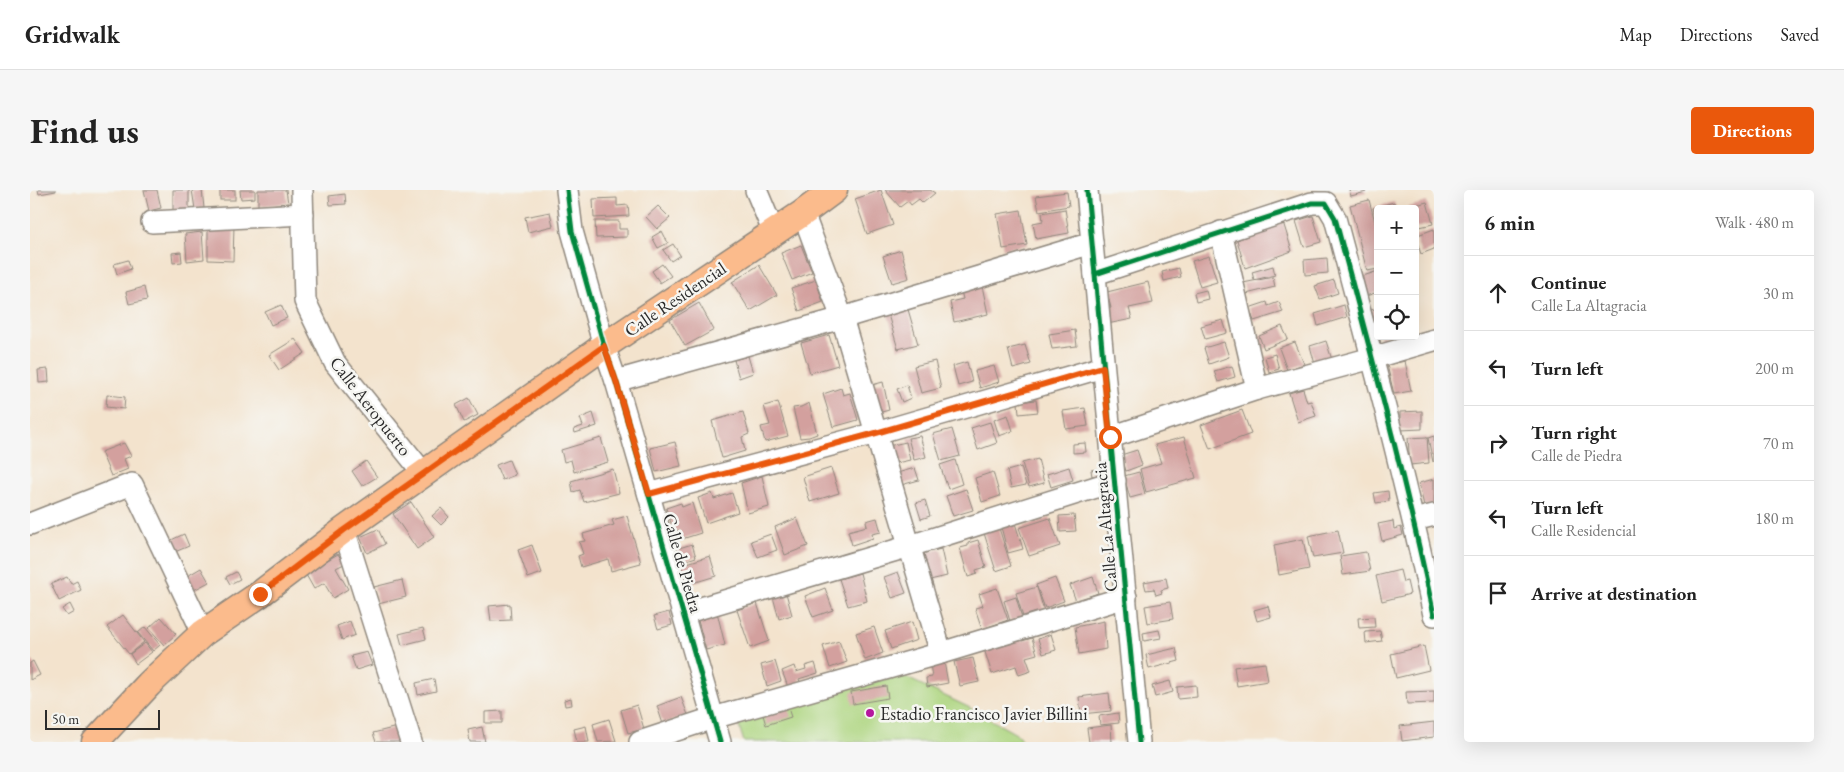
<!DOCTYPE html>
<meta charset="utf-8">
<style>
:root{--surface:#fff;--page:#f6f6f6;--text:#222;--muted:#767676;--line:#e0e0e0;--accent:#ea580c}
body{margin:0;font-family:"EB Garamond",serif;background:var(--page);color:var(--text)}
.controls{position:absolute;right:15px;top:15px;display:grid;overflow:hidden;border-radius:5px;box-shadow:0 5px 20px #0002}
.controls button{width:45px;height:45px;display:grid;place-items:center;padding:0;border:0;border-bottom:1px solid var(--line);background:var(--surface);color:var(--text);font:25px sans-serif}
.scale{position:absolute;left:15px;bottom:12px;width:115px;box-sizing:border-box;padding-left:5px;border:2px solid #2b2b2b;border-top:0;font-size:14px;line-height:18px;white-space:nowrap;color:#2b2b2b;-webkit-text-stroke:4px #f6f6f2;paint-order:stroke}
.stop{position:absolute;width:15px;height:15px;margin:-11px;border:4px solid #ea580c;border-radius:50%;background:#fff}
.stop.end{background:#ea580c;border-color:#fff;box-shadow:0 1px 5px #0008}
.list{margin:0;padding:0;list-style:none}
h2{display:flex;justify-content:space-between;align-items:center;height:65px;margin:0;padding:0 20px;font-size:21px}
h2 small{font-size:16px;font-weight:400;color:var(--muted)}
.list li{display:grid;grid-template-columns:32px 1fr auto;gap:15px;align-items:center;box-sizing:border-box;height:75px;padding:0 20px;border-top:1px solid var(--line)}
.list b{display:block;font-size:19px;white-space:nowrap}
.list p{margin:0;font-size:16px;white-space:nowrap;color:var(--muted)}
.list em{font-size:16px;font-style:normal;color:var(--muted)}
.icon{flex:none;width:28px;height:28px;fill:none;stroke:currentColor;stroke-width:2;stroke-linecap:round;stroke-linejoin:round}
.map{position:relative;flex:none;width:1404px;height:552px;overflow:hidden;border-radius:5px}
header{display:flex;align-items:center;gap:30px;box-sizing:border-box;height:70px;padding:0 25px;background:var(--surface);border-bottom:1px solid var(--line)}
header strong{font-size:24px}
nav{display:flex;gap:28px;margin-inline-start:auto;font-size:18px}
.intro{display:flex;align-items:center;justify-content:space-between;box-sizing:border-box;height:120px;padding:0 30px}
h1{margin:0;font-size:35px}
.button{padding:12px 22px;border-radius:5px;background:var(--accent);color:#fff;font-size:18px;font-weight:700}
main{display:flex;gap:30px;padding:0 30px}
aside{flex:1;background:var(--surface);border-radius:5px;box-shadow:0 5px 20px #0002}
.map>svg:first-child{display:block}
</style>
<header>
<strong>Gridwalk</strong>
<nav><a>Map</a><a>Directions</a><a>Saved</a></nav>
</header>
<div class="intro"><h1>Find us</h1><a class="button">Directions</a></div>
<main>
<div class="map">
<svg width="1404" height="552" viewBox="0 0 1404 552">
<rect width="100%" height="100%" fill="#f6f6f2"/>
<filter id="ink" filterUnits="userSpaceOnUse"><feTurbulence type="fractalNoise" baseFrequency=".02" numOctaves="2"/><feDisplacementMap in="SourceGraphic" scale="10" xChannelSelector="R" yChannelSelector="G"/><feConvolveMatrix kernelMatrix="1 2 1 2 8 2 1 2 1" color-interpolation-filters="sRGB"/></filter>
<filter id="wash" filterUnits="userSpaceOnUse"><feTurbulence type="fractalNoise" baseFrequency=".0096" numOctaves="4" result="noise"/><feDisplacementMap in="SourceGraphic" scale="20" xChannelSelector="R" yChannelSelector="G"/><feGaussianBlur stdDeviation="1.12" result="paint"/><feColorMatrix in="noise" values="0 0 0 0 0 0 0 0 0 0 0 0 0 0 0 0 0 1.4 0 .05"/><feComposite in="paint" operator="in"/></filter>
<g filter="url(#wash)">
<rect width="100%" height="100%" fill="#f3e3cd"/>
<!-- green -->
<path fill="#add580" stroke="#6c8056" d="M873,486L938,517L988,545L993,552H714L707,530L818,497Z"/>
<g id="blocks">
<!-- building -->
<g fill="#d3a09e">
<path d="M8,0H26V1L9,4Z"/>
<path d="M114,0H127L131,18L119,21Z"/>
<path d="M143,0H159V21L143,20Z"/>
<path d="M162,0H172L174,18L165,19Z"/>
<rect x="190" y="0" width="15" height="10"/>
<path d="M210,0H225V8L211,9Z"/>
<path d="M228,0H256L258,13L228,16Z"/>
<path d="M851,0L863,35L837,44L825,9Z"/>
<path d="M855,0H900L905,3L893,13L889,9L881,15L878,11L870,17Z"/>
<path d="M1319,0H1335L1336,2L1321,6Z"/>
<path d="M1037,2L1039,16L1009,21L1006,6Z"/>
<path d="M315,4L316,14L300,15L299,6Z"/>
<path d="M587,8V16L598,15L599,26L564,28L563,9Z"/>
<path d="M1339,10L1348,43V79L1337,81L1320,15Z"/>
<path d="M1364,12L1366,19H1348L1347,33L1343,18Z"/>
<path d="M1397,12L1403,34L1385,38V19H1379L1378,17Z"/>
<path d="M628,16L640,28L627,39L616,27Z"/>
<path d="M1035,19L1039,43L1006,49L1003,33L1013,31L1012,23Z"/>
<path d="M991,20L997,55L973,59L967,24Z"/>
<path d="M520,22L523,36L498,42L495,27Z"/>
<path d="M1283,26L1291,52L1274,57L1266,31Z"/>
<path d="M565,31H589V39H597V47L566,48Z"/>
<path d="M1253,32L1262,61L1215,78L1207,50Z"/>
<path d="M178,35H204L203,71L178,70Z"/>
<path d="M1404,39V59L1391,64L1385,46Z"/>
<path d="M632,41L638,53L628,58L622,47Z"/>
<path d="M172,42L174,69L157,71L155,44Z"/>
<path d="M643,54L650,65L641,71L633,60Z"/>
<path d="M771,55L782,82L762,90L751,63Z"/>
<path d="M871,60L879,88L862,93L853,66Z"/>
<path d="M151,62L152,72L143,73L142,63Z"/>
<path d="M1179,66L1187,92L1170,97L1162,71Z"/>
<path d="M1297,68L1298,83L1275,85L1274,70Z"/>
<path d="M98,70L101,79L87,84L84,74Z"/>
<path d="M632,74L641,86L630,93L622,81Z"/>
<path d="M729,75L747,105L720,121L702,92Z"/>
<path d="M1243,76L1245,85L1224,90L1222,82Z"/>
<path d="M1149,78L1151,87L1134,91L1132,82Z"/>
<path d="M1348,81V102L1336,106L1330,87Z"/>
<path d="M1243,87L1245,97L1216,104L1213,93Z"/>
<path d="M786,90L793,112L769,121L761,98Z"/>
<path d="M1304,90L1308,103L1290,109L1285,96Z"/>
<path d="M1118,92L1123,113L1099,118L1102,129L1077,134L1074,119L1081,118L1077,102Z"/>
<path d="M952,96L958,124L924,132L920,112L933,109L931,101Z"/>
<path d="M114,97L117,110L99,114L96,102Z"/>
<path d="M1176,100L1178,109L1166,112L1164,103Z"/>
<path d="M1237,112L1238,116L1249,112L1253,122L1224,131L1219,118Z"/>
<path d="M669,113L684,140L655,156L640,130Z"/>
<path d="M251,115L257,128L241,135L235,122Z"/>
<path d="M1314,115L1317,127L1288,136L1285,124Z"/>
<path d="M877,116L888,154L868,159L857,121Z"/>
<path d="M1348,118V141H1347L1341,120Z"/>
<path d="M1193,130L1197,143L1175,149L1171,136Z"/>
<path d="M1252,136L1258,149L1234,159L1229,146Z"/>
<path d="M1045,140L1047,156L1022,159L1019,144Z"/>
<path d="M799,145L808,175L780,183L771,153Z"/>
<path d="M1349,146H1377V147L1351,154Z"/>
<path d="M265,149L275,163L249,180L239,165Z"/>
<path d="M1296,151L1303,173L1286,178L1280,156Z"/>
<path d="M1194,152L1199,167L1179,174L1174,158Z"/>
<path d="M1265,152L1274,174L1257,180L1249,158Z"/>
<path d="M995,155L1001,174L983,179L978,159Z"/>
<path d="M1245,164L1249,179L1239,182L1235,167Z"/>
<path d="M718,166L723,183L709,188L704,170Z"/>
<path d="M905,171L911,198L891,203L884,176Z"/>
<path d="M1375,171L1381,201L1364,204L1357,175Z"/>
<path d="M937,172L942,192L928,196L923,176Z"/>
<path d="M964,176L969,192L950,198L945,181Z"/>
<path d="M1202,176L1205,187L1188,192L1184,181Z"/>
<path d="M18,179L19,192L9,193L8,180Z"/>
<path d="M853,192L859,220L848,223L842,195Z"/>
<path d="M877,195L881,208L872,212L867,199Z"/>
<path d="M811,198L813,205L820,203L828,230L803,237L793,204Z"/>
<path d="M1273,199L1277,212L1281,211L1286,226L1268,232L1259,203Z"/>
<path d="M77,205L95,207L94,219L76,217Z"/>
<path d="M439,208L448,225L434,232L426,215Z"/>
<path d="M1006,210L1008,222L989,224L988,212Z"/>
<path d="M748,212L758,246L735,252L731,237L740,235L734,216Z"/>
<path d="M779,213L787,244L779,247L770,248L763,218L771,217Z"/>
<path d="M1055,218L1058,236L1036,239L1033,221Z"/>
<path d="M1212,220L1221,244L1180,259L1171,235Z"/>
<path d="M1392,221V239L1370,240V222Z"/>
<path d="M713,222L719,244L712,247L715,261L692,268L682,231Z"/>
<path d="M563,223L567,236L545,243L544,239L553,236L550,228Z"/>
<path d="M978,225L983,241L969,246L964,230Z"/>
<path d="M960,232L967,253L948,260L941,238Z"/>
<path d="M922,239L930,266L911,271L903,244Z"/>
<path d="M890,246L896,267L884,270L878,248Z"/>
<path d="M1404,246V271L1403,272L1398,248Z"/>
<path d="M1154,247L1166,288L1116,302L1110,279L1131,273L1125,255Z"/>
<path d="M1397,247L1399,273L1380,275L1378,248Z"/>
<path d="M571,248L578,272L544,282L541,270L534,272L531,260Z"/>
<path d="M645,252L651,276L626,282L620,258Z"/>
<path d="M876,252L880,270L862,274L858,256Z"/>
<path d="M94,253L101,266L94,269L98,279L81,286L71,262Z"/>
<path d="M1055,253L1056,262L1043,263V254Z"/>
<path d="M1107,260L1112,275L1096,281L1091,265Z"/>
<path d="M1008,269L1014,293L999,297L992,273Z"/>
<path d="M479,270L485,285L472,290L466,275Z"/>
<path d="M925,270L932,294L918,299L910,275Z"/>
<path d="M336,271L347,287L332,296L322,281Z"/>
<path d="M991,277L996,295L981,298L977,281Z"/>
<path d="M1039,277L1043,290L1021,297L1017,284Z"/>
<path d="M801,278L809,303L780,312L773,287Z"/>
<path d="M885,278L889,290L871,295L867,283Z"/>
<path d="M583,279L589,303L554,312L550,300L543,302L541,291Z"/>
<path d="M1067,279L1068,286H1062L1061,280Z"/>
<path d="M963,282L970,306L952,312L945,288Z"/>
<path d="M1109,282L1115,304L1100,308L1094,286Z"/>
<path d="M732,286L739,317L718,323L711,293Z"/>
<path d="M1404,289V314L1394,316L1389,293Z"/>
<path d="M936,299L943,320L923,326L916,306Z"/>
<path d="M1358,301L1359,311L1346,313L1344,303Z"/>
<path d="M682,303L684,309L702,303L708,322L676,333L668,308Z"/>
<path d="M895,310L900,326L891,329L886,313Z"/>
<path d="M381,312L404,347L387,359L363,324Z"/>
<path d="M651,313L652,317L662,313L671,343L652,349L649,340L644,342L636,318Z"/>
<path d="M411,318L419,327L411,335L402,326Z"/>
<path d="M1044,325L1046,341L1030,342L1029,326Z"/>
<path d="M597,326L611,373L581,381L578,369L551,377L548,366L553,364L549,352L555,351L553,344L584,335L582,330Z"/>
<path d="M767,328L778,356L755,365L745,337Z"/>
<path d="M847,328L851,342L842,344L843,348L822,355L818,341L837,336L836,331Z"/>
<path d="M1020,328L1030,356L999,366L989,338Z"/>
<path d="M1363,331L1364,339L1371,337L1373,345L1352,351L1348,334Z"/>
<path d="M985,333L993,359L978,363L971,337Z"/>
<path d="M968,335L981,376L966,381L953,340Z"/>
<path d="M348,339L355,354L337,363L330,347Z"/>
<path d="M1308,340L1313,363L1283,368L1278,346Z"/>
<path d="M154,344L159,356L140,364L135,353Z"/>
<path d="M741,344L747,360L728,367L721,351Z"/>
<path d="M1273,349L1279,379L1249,385L1244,355Z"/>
<path d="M948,350L956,377L946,380L947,384L938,387L930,358L938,356V353Z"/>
<path d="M662,354L666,367L648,373L643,360Z"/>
<path d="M502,355L512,383L498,388L488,360Z"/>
<path d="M911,359L917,386L900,390L894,363Z"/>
<path d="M1336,362L1340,381L1313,385L1310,366Z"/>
<path d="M308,364L314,374L306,378L318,399L303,408L294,393L284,399L275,383Z"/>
<path d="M680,366L686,386L653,396L647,376Z"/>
<path d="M171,378L179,392L162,401L154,388Z"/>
<path d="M1370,380L1373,392L1377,391L1380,404L1352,411L1346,386Z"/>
<path d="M206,382L210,389L200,394L196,387Z"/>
<path d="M868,382L876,403L862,408L854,387Z"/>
<path d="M830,383L837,411L818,416L809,389Z"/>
<path d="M37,387L41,394L47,391L51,400L29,411L21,394Z"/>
<path d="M1063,387L1068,403L1046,411L1040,395Z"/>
<path d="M1025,388L1034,411L1015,418L1006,395Z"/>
<path d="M1136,388L1138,398L1131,400L1132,403L1126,405L1124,399L1116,400L1114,392Z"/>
<path d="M372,390L376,407L348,414L344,397Z"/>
<path d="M1007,397L1014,421L993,427L986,403Z"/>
<path d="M795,398L803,420L783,427L775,406Z"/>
<path d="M967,398L978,430L952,439L945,418L953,416L949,404Z"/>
<path d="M756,403L762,425L749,429L743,407Z"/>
<path d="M986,407L992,428L980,431L974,411Z"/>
<path d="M1140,412L1143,429L1118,433L1115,416Z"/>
<path d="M727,413L739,451L720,458L707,420Z"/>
<path d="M40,414L44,422L37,426L32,419Z"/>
<path d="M480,414L481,430L461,431L459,416Z"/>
<path d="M1238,416L1241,427L1227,431L1224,420Z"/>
<path d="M639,422L642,435L628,439L624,426Z"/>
<path d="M687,422L695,455L676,460L667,427Z"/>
<path d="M93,425L114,452L99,464L77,437Z"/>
<path d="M131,427L146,444L134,455L119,438Z"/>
<path d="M1344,427L1345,437L1329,438L1328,428Z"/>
<path d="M320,431L325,445L312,450L307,436Z"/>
<path d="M1074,431L1076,459L1049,464L1045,437Z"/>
<path d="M882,432L887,450L861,459L855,441Z"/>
<path d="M115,437L130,455L123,461L108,443Z"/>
<path d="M844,437L853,463L835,470L826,443Z"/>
<path d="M393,438L396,449L372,455L369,444Z"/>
<path d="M1129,440L1131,448L1114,451L1113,443Z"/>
<path d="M1350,441L1352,451L1336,453L1335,442Z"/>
<path d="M1021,444L1026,460L1013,464L1008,449Z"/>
<path d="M991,447L992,451L1002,448L1007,464L996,467L1001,481L989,485L986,476L962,484L954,459Z"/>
<path d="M809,451L817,472L800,478L793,456Z"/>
<path d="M115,453L122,462L106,474L100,464Z"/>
<path d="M1394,456L1399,480L1366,488L1361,464Z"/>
<path d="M1146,458L1149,471L1119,479L1116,465Z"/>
<path d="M337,462L342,475L326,480L321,466Z"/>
<path d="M943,468L949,492L930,496L924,472Z"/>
<path d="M3,471L10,485L0,490V473Z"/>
<path d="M745,471L751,491L737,496L731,475Z"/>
<path d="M914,472L918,493L897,497L896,488L902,487L900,474Z"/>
<path d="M785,473L788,483L769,489L770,492L758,497L752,481L764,476L766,482L776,479L775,476Z"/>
<path d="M1235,473L1238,491L1207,496L1204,477Z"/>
<path d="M404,489L406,501L388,505L386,493Z"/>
<path d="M1140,491L1143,502L1125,507L1122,496Z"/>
<path d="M1166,495L1167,507L1148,509L1147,497Z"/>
<path d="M856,496L858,508L823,514L821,502Z"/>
<path d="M1404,501V513L1377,514L1376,502Z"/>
<path d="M1079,503L1081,521L1051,524L1049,507Z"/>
<path d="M651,507L658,525L633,534L627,516Z"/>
<path d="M541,508L542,515L535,516L534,510Z"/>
<path d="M607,515L614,539L598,543L591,520Z"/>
<path d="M758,518L761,527L736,535L733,525Z"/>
<path d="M472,521V533H455V522Z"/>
<path d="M1088,523L1089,533L1070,535L1069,526Z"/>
<path d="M579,529L586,551L568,552L563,534Z"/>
<path d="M1404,532V547L1372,551L1370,536Z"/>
<path d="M1081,535L1082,552H1059L1057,538Z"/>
<path d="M556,536L559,552H547L544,539Z"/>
<path d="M367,537L371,552H346L343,543Z"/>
<path d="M452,537L455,552H440L438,540Z"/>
</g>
</g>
</g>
<g filter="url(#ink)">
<use href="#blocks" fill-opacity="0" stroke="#8f877c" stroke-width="1"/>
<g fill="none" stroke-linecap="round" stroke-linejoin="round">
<defs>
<g id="minor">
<path d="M272,0L275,111L305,173L394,284"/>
<path d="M537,0L542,41L574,156L586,191L690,552"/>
<path d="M726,0L744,43"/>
<path d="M1057,0L1109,552"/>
<path d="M773,23L812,128L911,463"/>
<path d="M122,32L273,24"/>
<path d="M1191,42L1227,199"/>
<path d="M1065,84L1282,13H1296L1305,28C1340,160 1376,291 1404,425"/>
<path d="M586,191L812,128L1062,53"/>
<path d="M1081,247L1227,199L1342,168L1404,150"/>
<path d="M619,304L846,243L1073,177"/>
<path d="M1384,330L1404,325"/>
<path d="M0,334L102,294L173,443"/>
<path d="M314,340L381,552"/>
<path d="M654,423L880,356L1085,291"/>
<path d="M610,552L683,528L911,463L1096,407"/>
</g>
<path id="major" d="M65,552L119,494L173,443L230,404L314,340L574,156L773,23L804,0"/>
</defs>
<!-- minor casing -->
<use href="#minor" stroke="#8f877c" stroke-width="24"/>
<!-- major casing -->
<use href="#major" stroke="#8f877c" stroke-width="29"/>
<!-- minor -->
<use href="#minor" stroke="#fff" stroke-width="21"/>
<!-- major -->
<use href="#major" stroke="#fbbb8c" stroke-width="26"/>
<defs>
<g id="cycleway">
<path d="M537,0L542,41L574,156L586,191L690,552"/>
<path d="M1057,0L1109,552"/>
<path d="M1065,84L1282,13H1296L1305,28C1340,160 1376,291 1404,425"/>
</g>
</defs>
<!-- cycleway casing -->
<use href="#cycleway" stroke="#f6f6f2" stroke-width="8"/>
<!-- cycleway -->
<use href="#cycleway" stroke="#00873e" stroke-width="5"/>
</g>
</g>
<g fill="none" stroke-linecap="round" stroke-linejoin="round" filter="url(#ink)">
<!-- route -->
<path stroke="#ea580c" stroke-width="6" d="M230,404L314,340L574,156L586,191L619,304L846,243L1073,177L1080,247"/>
</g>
<!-- markers -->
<circle fill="#b5179e" stroke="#f6f6f2" stroke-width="2" cx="840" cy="523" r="5"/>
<g text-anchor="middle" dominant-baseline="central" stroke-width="5" stroke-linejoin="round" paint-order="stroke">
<!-- street labels -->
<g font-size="18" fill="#2b2b2b" stroke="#f6f6f2">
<text transform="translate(645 109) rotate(-34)">Calle Residencial</text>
<text transform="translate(341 216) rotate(52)">Calle Aeropuerto</text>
<text transform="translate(1075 337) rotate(-95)">Calle La Altagracia</text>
<text transform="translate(653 373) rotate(74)">Calle de Piedra</text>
</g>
<!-- poi labels -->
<g font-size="18" fill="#2b2b2b" stroke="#f6f6f2" text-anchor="start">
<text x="850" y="523">Estadio Francisco Javier Billini</text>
</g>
</g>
</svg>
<div class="controls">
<button>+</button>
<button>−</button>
<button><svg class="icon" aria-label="locate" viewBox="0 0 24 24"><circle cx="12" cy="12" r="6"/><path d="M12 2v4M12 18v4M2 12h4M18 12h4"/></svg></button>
</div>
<div class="scale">50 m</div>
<div class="stop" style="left:1080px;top:247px"></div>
<div class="stop end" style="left:230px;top:404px"></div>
</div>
<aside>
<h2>6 min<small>Walk · 480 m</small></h2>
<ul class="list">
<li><svg class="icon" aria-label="ahead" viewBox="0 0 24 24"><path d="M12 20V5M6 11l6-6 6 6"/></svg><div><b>Continue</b><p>Calle La Altagracia</p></div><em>30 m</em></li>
<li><svg class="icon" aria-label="left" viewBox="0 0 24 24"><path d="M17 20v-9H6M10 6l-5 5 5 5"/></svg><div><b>Turn left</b></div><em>200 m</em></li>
<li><svg class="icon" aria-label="right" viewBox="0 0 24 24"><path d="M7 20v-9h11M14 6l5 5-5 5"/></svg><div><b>Turn right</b><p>Calle de Piedra</p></div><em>70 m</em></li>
<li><svg class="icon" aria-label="left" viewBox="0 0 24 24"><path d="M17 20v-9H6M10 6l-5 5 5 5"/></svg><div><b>Turn left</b><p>Calle Residencial</p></div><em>180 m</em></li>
<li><svg class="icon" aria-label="arrive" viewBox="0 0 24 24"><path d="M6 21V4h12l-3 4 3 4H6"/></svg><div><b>Arrive at destination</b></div></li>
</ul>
</aside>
</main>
